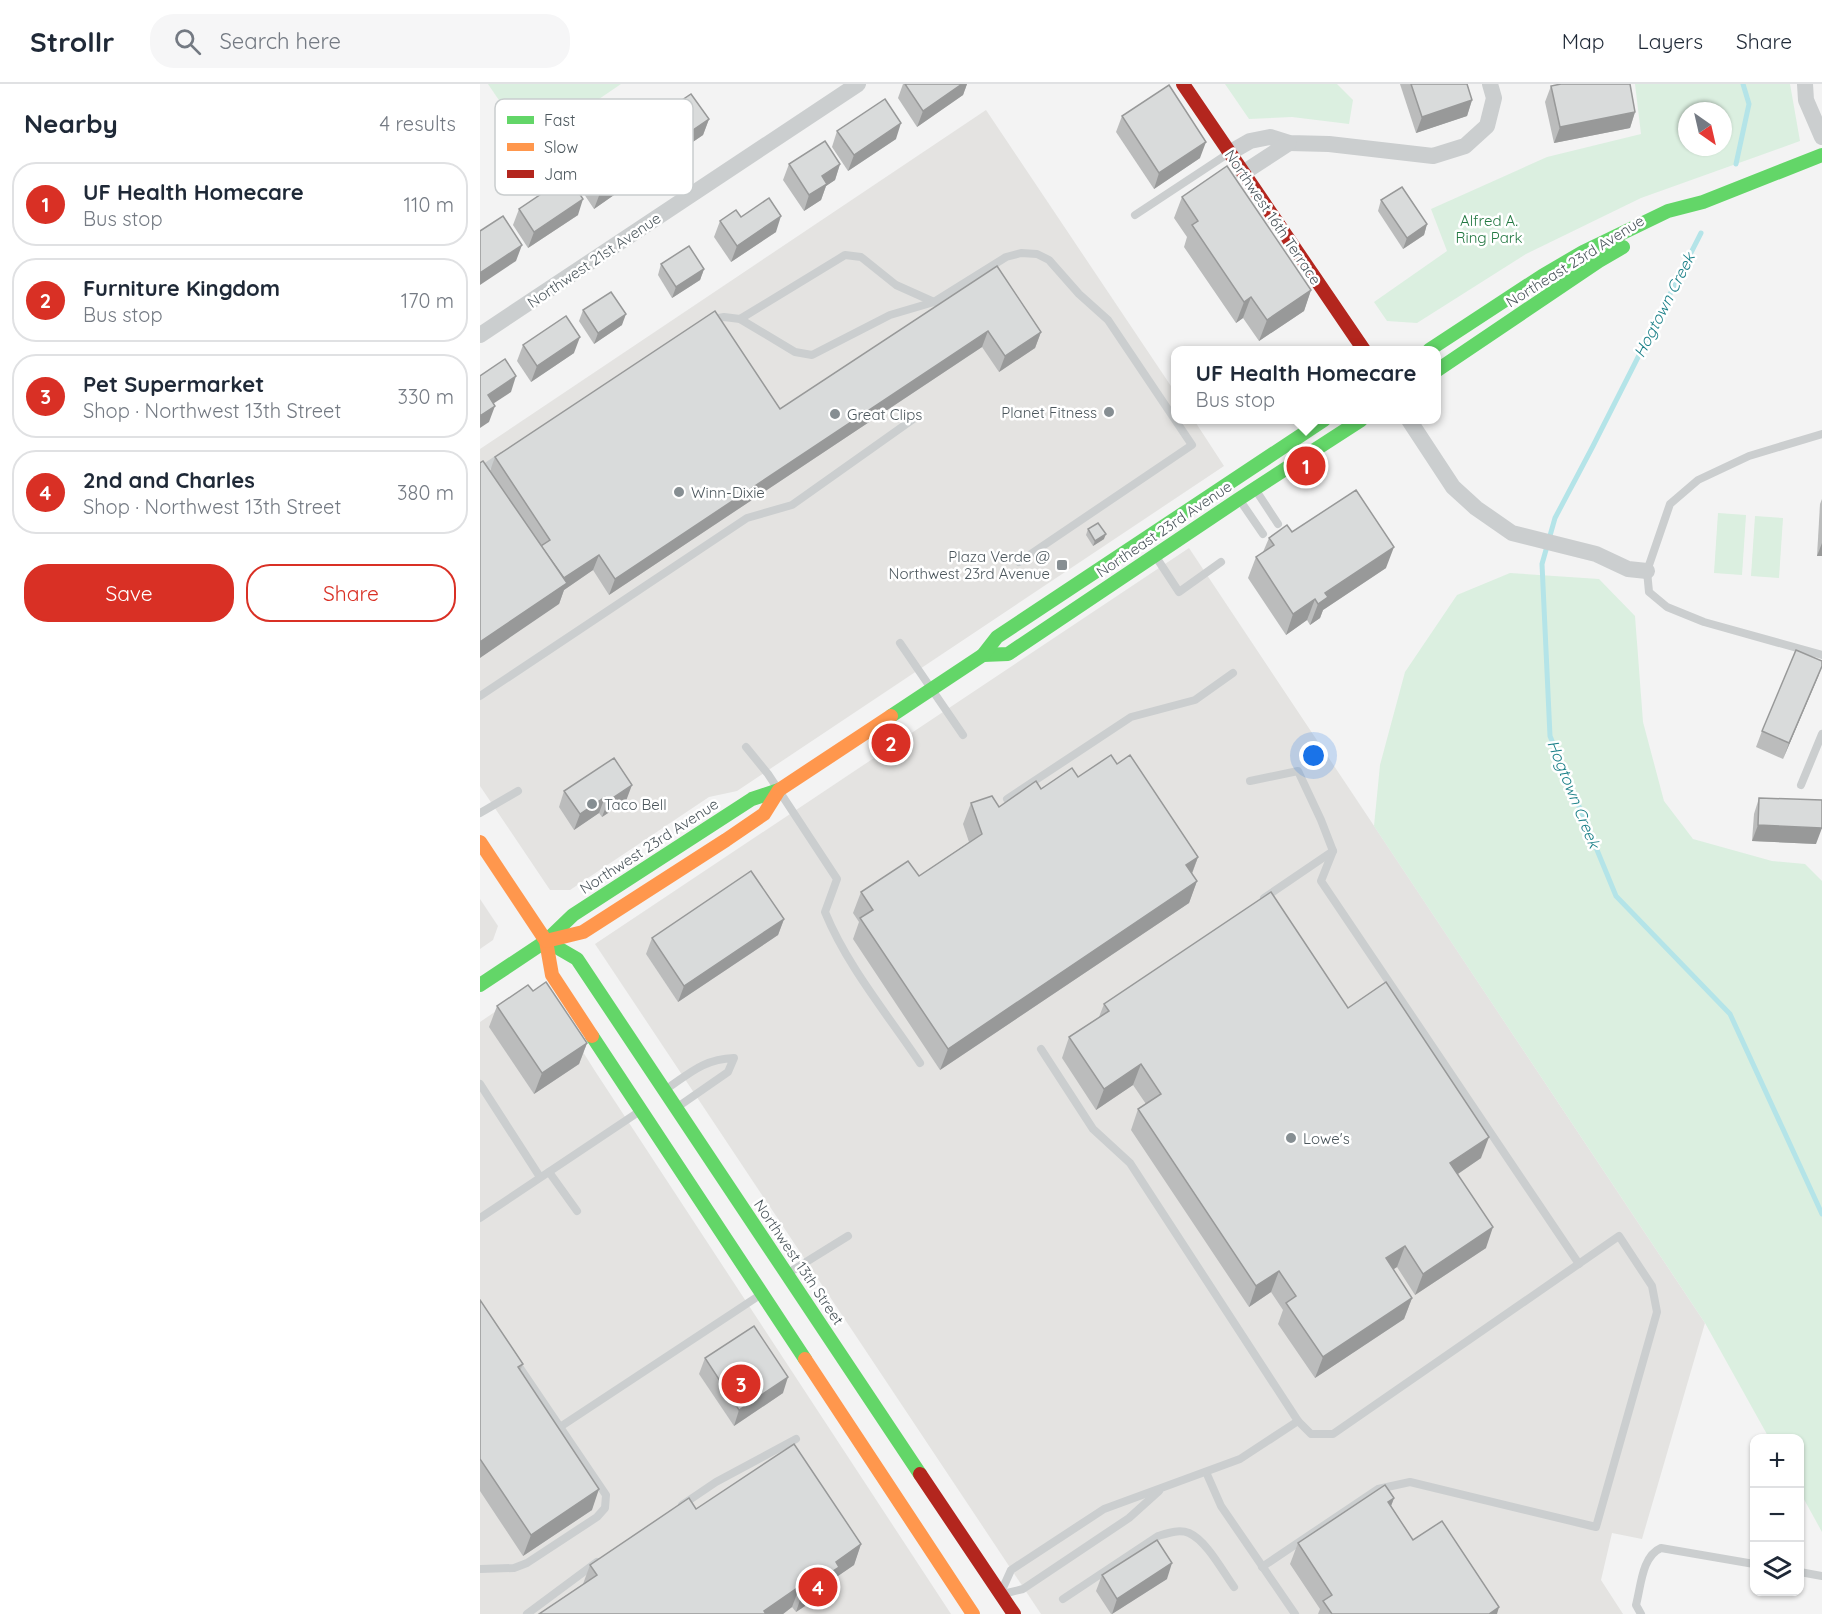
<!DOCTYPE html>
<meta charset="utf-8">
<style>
:root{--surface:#fff;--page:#f6f6f7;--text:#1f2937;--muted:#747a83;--line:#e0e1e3;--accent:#d93025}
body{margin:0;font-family:Quicksand,sans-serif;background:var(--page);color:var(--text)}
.controls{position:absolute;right:18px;bottom:18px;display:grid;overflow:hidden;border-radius:12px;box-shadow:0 2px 4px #0004}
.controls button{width:54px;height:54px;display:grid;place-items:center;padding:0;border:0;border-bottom:2px solid var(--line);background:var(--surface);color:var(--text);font:30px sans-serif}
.compass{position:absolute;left:1198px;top:18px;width:54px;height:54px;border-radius:50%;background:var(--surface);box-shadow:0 2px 4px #0004;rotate:146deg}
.you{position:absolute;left:834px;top:672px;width:21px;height:21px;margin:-15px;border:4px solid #fff;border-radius:50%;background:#1a73e8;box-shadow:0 0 0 9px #1a73e833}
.badge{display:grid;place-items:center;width:39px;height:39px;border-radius:50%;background:var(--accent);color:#fff;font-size:20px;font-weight:700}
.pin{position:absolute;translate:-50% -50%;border:3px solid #fff;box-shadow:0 2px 6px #0006}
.popup{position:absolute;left:691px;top:262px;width:270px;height:78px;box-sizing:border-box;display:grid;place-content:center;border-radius:12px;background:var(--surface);filter:drop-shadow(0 2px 4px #0005);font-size:20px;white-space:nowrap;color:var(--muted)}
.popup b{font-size:22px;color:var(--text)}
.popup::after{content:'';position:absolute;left:50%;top:100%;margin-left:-12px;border:12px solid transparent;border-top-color:var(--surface)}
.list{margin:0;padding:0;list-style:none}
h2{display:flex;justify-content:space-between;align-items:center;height:78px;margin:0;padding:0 24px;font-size:26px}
h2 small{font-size:20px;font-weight:400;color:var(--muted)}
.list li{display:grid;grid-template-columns:39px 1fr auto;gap:18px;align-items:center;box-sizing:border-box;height:84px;margin:0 12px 12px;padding:0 12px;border:2px solid var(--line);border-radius:24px}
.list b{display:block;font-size:22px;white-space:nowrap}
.list p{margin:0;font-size:20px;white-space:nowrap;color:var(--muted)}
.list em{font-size:20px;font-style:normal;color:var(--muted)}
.actions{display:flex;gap:12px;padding:18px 24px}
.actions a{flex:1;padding:14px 0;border:2px solid var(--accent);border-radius:24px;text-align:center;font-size:21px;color:var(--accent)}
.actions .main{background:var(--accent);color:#fff}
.icon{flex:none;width:33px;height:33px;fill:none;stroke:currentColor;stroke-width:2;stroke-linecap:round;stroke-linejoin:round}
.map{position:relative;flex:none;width:1342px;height:1530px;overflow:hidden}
header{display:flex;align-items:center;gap:36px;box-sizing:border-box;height:84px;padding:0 30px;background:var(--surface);border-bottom:2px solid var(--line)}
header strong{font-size:28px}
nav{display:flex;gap:33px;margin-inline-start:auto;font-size:21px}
.search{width:420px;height:54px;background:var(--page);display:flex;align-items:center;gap:15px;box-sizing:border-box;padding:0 21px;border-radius:24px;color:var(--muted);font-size:22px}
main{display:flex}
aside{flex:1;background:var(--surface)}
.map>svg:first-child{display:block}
</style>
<header>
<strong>Strollr</strong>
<div class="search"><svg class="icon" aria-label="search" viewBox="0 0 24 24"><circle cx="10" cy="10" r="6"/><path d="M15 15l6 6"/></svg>Search here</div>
<nav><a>Map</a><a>Layers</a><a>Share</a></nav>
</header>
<main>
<aside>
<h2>Nearby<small>4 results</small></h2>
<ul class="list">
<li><span class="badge">1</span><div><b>UF Health Homecare</b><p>Bus stop</p></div><em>110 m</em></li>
<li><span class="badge">2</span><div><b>Furniture Kingdom</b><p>Bus stop</p></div><em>170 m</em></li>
<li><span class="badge">3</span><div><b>Pet Supermarket</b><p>Shop · Northwest 13th Street</p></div><em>330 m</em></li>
<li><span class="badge">4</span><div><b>2nd and Charles</b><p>Shop · Northwest 13th Street</p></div><em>380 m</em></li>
</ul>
<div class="actions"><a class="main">Save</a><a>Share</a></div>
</aside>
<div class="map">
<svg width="1342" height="1530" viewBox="0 0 1342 1530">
<rect width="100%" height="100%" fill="#f3f3f3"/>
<!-- commercial -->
<g fill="#e4e3e1">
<path d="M506,26L695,308L696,336H714L744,382L257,707L229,713L90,806H70L0,702V365Z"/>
<path d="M709,464L1225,1239L1162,1455L1132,1449L1121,1496L1143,1530H561L115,860Z"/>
<path d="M0,815L18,842L13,856L0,865Z"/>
<path d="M69,914L115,987L471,1530H0V938L22,923Z"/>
</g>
<!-- green -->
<g fill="#dbefe0" fill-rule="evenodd">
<path d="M8,0H141L50,62Z"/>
<path d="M745,0H857L873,16L869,40L812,33L769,35Z"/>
<path d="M1155,0H1310L1320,57L1161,114L1046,170L937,239L907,237L894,218L967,167L951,125L1067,73L1161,50ZM1207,27H1243V63H1207Z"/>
<path d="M1238,429L1266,431L1262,491L1234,489Z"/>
<path d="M1275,432L1303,434L1299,494L1271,492Z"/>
<path d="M1030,489L1119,495L1155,532L1163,638L1184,717L1213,755L1292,777L1325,780L1342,797V1448L1320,1408V1354H1289L1225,1239L894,742L900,681L925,588L977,511Z"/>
</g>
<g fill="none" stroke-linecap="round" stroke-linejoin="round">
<!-- stream -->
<g stroke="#b4e4e8" stroke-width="5">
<path d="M1256,80L1269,20L1263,0"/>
<path d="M1221,149L1113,362L1075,434L1062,480L1070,652L1136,812L1250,930L1342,1130"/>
</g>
<!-- lane -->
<g stroke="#cbcecf" stroke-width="8">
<path d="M655,131L749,69"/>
<path d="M260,235L365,171L381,173L416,201L454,218"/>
<path d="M228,236L244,233L260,235L315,268L332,271L410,231L454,218L526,173L541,169L557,170L569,176L599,210L628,236L712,361L539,478"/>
<path d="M1342,350L1269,372L1218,396L1190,420L1167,487L1169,508L1187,523L1224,538L1342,571"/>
<path d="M0,387L22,372"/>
<path d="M775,405L798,440"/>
<path d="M759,415L783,450"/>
<path d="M676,473L699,508L741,478"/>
<path d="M420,559L483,651"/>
<path d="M0,612L267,434L312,421L439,331"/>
<path d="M266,663L288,690L357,795L345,828C367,882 408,931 440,979"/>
<path d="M770,697L818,687L841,736L853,767L841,797L1099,1180"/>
<path d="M1321,701L1342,650"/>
<path d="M527,715L651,633L715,616L753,589"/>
<path d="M0,729L38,707"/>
<path d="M784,814L853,767"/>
<path d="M0,1000L60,1093"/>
<path d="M188,1004C211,988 225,975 254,974L248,988L199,1022"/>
<path d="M69,1088L97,1127"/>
<path d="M0,1134L160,1027"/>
<path d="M310,1188L368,1152"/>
<path d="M80,1343L280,1211"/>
<path d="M726,1388L741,1422L815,1530"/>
<path d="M202,1421L236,1398L316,1355"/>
<path d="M782,1483L898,1405L930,1398L1116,1443L1177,1228L1172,1202L1139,1152L853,1350H831L818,1337"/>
<path d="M0,1485L34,1484L47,1479L117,1433L125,1424L126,1411L36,1278"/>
<path d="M1320,1488L1342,1492"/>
<path d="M522,1506L531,1486L624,1425L760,1375L818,1337L650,1079L613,1045L561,965"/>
<path d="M523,1510L543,1505L649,1434L679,1407"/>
<path d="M583,1515L678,1452C688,1449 699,1445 709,1449C727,1457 743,1488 754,1503"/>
<path d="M47,1530L117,1478"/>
<path d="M1161,1530L1156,1521C1161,1502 1162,1472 1181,1464L1274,1480"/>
</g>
<!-- street -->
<g stroke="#cbcecf" stroke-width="16">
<path d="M1325,0L1326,16L1342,53"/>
<path d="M749,69L770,57L790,53L809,59L849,60L953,72L985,62L1007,42L1014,14L1010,0"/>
<path d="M763,89L809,59"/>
<path d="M0,251L378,0"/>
<path d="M929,336L973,403L996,424L1032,449L1116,470L1148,485L1167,487"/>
</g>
<!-- fast -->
<g stroke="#63d668" stroke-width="14">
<path d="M949,266L1062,192L1103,168L1188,127L1223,118L1342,71"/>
<path d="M956,287L1119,177L1143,163"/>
<path d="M503,571L528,570L759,415L881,336"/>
<path d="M411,632L503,571L517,553L844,336"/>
<path d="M66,857L97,875L440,1390"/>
<path d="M0,901L66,857L93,831L272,715L299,706"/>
<path d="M112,952L325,1275"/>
</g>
<!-- slow -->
<g stroke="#ff974d" stroke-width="14">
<path d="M0,758L66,857L72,891L112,952"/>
<path d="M66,857L103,848L246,756L284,730L299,706L411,632"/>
<path d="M325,1275L493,1530"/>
</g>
<!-- jam -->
<g stroke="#b3261e" stroke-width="14">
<path d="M703,0L884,266"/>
<path d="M440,1390L534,1530"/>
</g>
</g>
<!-- wall -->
<g fill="#bbbcbc">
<path d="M423,0H487L483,11L437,43L418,14Z"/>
<path d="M920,0H987L992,16L987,32L936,49Z"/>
<path d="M1071,2L1155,28L1150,44L1074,59L1065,18Z"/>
<path d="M642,32L720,74L674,105L636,48Z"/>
<path d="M229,35L223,51L182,79L165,53L171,37Z"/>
<path d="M357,47L416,55L368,87L352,63Z"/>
<path d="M117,56L166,85L136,105L134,111L114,125L94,95L100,79L112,72Z"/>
<path d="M309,80H360L355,96L346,102L341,116L324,127L303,96Z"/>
<path d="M702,113L831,206L824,227L779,257L763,234L756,239L704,163L707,153L694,134Z"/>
<path d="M901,116L947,140L944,151L923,165L898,127Z"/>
<path d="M39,125L98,131L48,164L33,141Z"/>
<path d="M261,133L296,148L251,178L234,153L240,137Z"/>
<path d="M181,180L224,185L220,196L192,214L178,191Z"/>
<path d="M517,182L561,248L555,264L519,288L502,263L129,511L113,486L84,506L79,520L10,387L15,373L300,325Z"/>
<path d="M103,226L142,241L114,260L99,237Z"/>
<path d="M43,261L94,269L51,298L37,277Z"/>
<path d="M824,389L842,393L828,403L822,395Z"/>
<path d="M1342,415V472H1337L1340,420Z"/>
<path d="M608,445L624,455L613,462L606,451Z"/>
<path d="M812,448L906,484L843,526L840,534L830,541L827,536L806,551L768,494L776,473L783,468L789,454Z"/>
<path d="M1342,582L1303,675L1276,663L1282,647Z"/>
<path d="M637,680L718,773L712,790L717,797L709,819L460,986L373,855L379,838L373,829L381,808L439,792L489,758L483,740L491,719L519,723L561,705Z"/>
<path d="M84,707L146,717L122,733L119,729L94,746L79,723Z"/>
<path d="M1279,714L1336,760L1272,757L1274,730Z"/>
<path d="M304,835L298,851L198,918L166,870L172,854Z"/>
<path d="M53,907L107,959L99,980L54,1010L9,943L17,922Z"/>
<path d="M624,920L868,924L1001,1074L978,1090L1006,1164L935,1211L917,1183L913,1185L932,1214L924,1235L835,1294L798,1240L803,1226L791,1208L769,1223L651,1046L658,1025L666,1020L653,1001L616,1026L582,974L589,953L619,933Z"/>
<path d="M0,1216L43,1280L40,1287L112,1426L43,1472L0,1407Z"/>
<path d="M225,1274L303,1309L254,1342L219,1290Z"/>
<path d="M914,1414L911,1422L933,1456L1017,1530H838L840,1525L810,1480L818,1459Z"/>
<path d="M216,1425L381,1460L374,1481L355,1494L352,1504L316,1528L312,1523L303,1530H59L103,1500L110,1481Z"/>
<path d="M622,1491L687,1495L632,1530H631L616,1507Z"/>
</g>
<!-- shaded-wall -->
<g fill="#989999">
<path d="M482,0H487L483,11L437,43L443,27Z"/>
<path d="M992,16L987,32L936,49L942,33Z"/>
<path d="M1155,28L1150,44L1074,59L1080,43Z"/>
<path d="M229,35L223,51L182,79L188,63Z"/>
<path d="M421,39L416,55L368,87L374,71Z"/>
<path d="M726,58L720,74L674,105L679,89Z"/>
<path d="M172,69L166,85L136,105L134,111L114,125L120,109L138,92Z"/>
<path d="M360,80L355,96L346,102L341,116L324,127L329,111L342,92Z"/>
<path d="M103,115L98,131L48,164L54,148Z"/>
<path d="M301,132L296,148L251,178L257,162Z"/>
<path d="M947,140L944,151L923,165L927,154Z"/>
<path d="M42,161L36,177L0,201V189Z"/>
<path d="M224,185L220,196L192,214L196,203Z"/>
<path d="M831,206L824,227L779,257L787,236Z"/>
<path d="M771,213L763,234L756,239L764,218Z"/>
<path d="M146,230L142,241L114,260L118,249Z"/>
<path d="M508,247L502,263L129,511L135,495Z"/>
<path d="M561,248L555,264L519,288L525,272Z"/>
<path d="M100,253L94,269L51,298L57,282Z"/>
<path d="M36,292L31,308L2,327L8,311Z"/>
<path d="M15,322L9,338L0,344V332Z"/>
<path d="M844,387L842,393L828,403L830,397Z"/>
<path d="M626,450L624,455L613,462L615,457Z"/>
<path d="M1342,459V472H1337Z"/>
<path d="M914,463L906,484L843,526L840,534L830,541L838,520L845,509Z"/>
<path d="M119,471L113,486L84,506L79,520L0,574V558L80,497Z"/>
<path d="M835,515L827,536L806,551L813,530Z"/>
<path d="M1342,582L1338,593L1303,675L1309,659Z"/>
<path d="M152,701L146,717L122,733L128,717Z"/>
<path d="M125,713L119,729L94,746L100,730Z"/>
<path d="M1278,741L1342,744L1336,760L1272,757Z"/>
<path d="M718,773L710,794L706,781Z"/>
<path d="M717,797L709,819L460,986L468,965Z"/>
<path d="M304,835L298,851L198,918L204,902Z"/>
<path d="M107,959L99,980L54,1010L62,989Z"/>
<path d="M661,980L653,1001L616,1026L624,1005Z"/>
<path d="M1009,1053L1001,1074L963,1100L970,1079Z"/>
<path d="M1013,1143L1006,1164L935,1211L943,1190Z"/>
<path d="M925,1162L917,1183L898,1196L906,1174Z"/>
<path d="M799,1187L791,1208L769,1223L776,1202Z"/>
<path d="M932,1214L924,1235L835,1294L843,1273Z"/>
<path d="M308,1293L303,1309L254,1342L259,1326Z"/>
<path d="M119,1405L112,1426L43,1472L51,1451Z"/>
<path d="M914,1414L906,1435L908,1418Z"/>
<path d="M381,1460L374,1481L355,1494L352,1504L316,1528L323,1507L356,1478Z"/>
<path d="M692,1479L687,1495L632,1530L637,1515Z"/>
<path d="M320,1502L312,1523L303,1530H283L284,1527Z"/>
<path d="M1019,1523L1017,1530H1009Z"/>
</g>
<!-- building -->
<g fill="#d9dbdb" stroke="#989999" stroke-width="1.5">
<path d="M425,0H482L443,27Z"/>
<path d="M931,0H987L992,16L942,33Z"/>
<path d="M1081,0H1150L1155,28L1080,43L1071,2Z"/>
<path d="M689,1L726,58L679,89L642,32Z"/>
<path d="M211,10L229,35L188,63L171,37Z"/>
<path d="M405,15L421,39L374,71L357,47Z"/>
<path d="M149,35L172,69L138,92L140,95L120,109L100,79L123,64L117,56Z"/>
<path d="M345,57L360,80L342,92L347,100L329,111L309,80Z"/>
<path d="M747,82L831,206L787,236L771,213L764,218L712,141L718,137L702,113Z"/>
<path d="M88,92L103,115L54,148L39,125Z"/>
<path d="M922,103L947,140L927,154L901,116Z"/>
<path d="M289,114L301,132L257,162L240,137L256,126L261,133Z"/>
<path d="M23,132L42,161L0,189V147Z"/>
<path d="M209,162L224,185L196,203L181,180Z"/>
<path d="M517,182L561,248L525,272L508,247L135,495L119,471L84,494L61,462L70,456L15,373L235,227L300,325Z"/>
<path d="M131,208L146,230L118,249L103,226Z"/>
<path d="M86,232L100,253L57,282L43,261Z"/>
<path d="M25,275L36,292L8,311L15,322L0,332V292Z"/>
<path d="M3,377L87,499L0,558V379Z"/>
<path d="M838,379L844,387L830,397L824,389Z"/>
<path d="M876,406L914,463L845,509L848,513L838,520L835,515L813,530L776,473L794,461L789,454L807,441L812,448Z"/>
<path d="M618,439L626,450L615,457L608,445Z"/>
<path d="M1316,566L1342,577V582L1309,659L1282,647Z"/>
<path d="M631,671L637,680L650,671L718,773L706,781L717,797L468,965L380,834L393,826L381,808L428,777L439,792L502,750L491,719L512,712L519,723L556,697L561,705L592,684L598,693Z"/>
<path d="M134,674L152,701L128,717L125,713L100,730L84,707Z"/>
<path d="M1279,714L1342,716V744L1278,741Z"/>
<path d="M271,787L304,835L204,902L172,854Z"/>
<path d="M791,808L868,924L906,898L1009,1053L970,1079L1013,1143L943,1190L925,1162L906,1174L932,1214L843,1273L806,1219L816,1212L799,1187L776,1202L658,1025L681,1010L661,980L624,1005L589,953L629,927L624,920Z"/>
<path d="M66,898L107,959L62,989L17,922L48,901L53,907Z"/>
<path d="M0,1216L43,1280L38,1283L119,1405L51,1451L0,1375Z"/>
<path d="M274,1242L308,1293L259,1326L225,1274Z"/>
<path d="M314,1360L381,1460L356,1478L359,1483L323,1507L320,1502L284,1527L286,1530H59L117,1491L110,1481L209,1414L216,1425Z"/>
<path d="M905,1401L914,1414L908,1418L933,1456L962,1437L1019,1523L1009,1530H852L843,1517L852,1511L818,1459Z"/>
<path d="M677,1456L692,1479L637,1515L622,1491Z"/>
</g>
<!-- markers -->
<g fill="#868e92" stroke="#fff" stroke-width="2">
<circle cx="629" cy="328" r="6"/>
<circle cx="355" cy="330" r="6"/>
<circle cx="199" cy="408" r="6"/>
<rect x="576" y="475" width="12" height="12" rx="3"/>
<circle cx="112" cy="720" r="6"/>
<circle cx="811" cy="1054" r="6"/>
</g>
<g text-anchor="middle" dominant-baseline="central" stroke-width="5" stroke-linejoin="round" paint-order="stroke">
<!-- street labels -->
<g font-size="15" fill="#4c575d" stroke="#fff">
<text transform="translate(793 133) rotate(56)">Northwest 16th Terrace</text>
<text transform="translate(114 176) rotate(-34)">Northwest 21st Avenue</text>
<text transform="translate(1095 177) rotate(-32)">Northeast 23rd Avenue</text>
<text transform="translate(684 445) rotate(-34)">Northeast 23rd Avenue</text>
<text transform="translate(169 762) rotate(-33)">Northwest 23rd Avenue</text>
<text transform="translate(319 1178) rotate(56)">Northwest 13th Street</text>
</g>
<!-- park labels -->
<g font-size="15" fill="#237842" stroke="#fff">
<text x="1009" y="136">Alfred A.<tspan x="1009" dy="17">Ring Park</tspan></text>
</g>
<!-- poi labels -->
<g font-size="15" fill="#4c575d" stroke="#fff" text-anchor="start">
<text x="617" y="328" text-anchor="end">Planet Fitness</text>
<text x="367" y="330">Great Clips</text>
<text x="211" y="408">Winn-Dixie</text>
<text x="570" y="472" text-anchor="end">Plaza Verde @<tspan x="570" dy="17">Northwest 23rd Avenue</tspan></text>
<text x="124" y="720">Taco Bell</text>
<text x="823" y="1054">Lowe's</text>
</g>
<!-- water labels -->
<g font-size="16" font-style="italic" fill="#1c8189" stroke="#fff">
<text transform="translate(1184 221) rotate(-63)">Hogtown Creek</text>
<text transform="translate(1094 710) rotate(68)">Hogtown Creek</text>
</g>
</g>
<!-- legend -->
<rect x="15" y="15" width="198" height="96" rx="9" fill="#fff" stroke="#c9cdce" stroke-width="1.5"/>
<rect x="27" y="32" width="27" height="8" fill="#63d668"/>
<rect x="27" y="59" width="27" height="8" fill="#ff974d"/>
<rect x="27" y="86" width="27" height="8" fill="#b3261e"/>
<g font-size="16" fill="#4c575d">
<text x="64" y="42">Fast</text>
<text x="64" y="69">Slow</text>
<text x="64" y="96">Jam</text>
</g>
</svg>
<div class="controls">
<button>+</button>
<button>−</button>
<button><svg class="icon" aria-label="layers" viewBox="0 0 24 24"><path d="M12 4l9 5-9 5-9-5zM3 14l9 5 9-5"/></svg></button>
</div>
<svg class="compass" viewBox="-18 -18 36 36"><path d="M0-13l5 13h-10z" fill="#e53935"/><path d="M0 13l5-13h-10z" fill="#747a83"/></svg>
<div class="you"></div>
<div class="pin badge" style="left:826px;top:382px">1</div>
<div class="popup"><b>UF Health Homecare</b>Bus stop</div>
<div class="pin badge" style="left:411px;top:659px">2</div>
<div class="pin badge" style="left:261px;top:1300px">3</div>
<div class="pin badge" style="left:338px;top:1503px">4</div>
</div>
</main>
